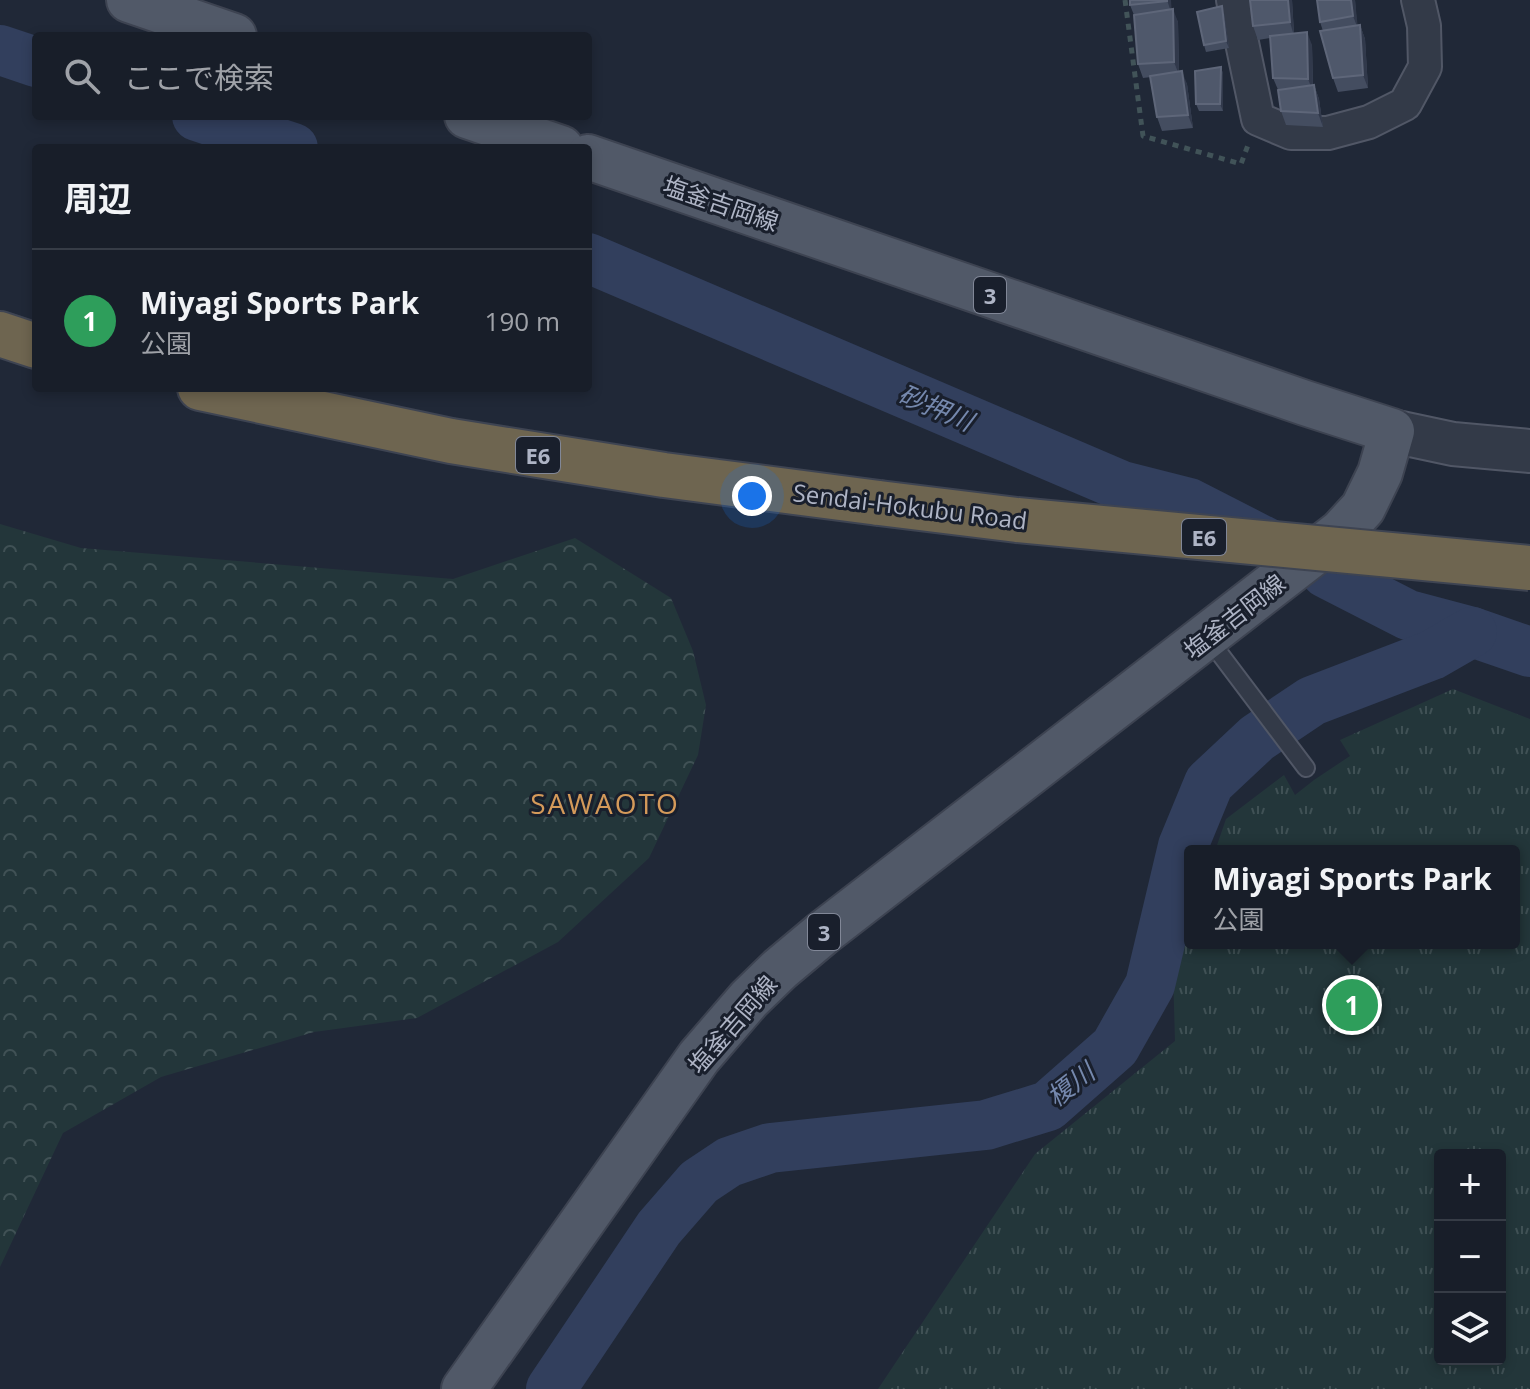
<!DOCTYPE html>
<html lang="ja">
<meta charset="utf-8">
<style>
:root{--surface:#181e29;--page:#212731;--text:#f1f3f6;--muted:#9fa2a8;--line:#363c46;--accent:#7fa3f8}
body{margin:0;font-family:"Open Sans","Noto Sans JP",sans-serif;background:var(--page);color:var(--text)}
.controls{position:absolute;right:24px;bottom:24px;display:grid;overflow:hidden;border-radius:8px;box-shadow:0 4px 12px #0003}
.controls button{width:72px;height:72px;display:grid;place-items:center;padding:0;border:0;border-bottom:2px solid var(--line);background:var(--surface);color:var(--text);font:40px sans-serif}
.you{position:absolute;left:752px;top:496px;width:28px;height:28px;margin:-20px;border:6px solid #fff;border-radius:50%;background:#1a73e8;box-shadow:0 0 0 12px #1a73e833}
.badge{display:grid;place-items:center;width:52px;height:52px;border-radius:50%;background:var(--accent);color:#fff;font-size:26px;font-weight:700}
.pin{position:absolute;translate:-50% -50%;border:4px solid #fff;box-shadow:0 2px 8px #0006}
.popup{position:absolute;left:1184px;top:845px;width:336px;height:104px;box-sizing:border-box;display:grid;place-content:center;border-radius:8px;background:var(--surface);filter:drop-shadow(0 2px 6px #0005);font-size:26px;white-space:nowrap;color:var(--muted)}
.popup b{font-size:30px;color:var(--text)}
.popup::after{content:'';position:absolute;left:50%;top:100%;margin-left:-16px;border:16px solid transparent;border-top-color:var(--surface)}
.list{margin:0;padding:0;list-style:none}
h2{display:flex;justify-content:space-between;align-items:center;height:104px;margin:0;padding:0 32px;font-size:34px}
h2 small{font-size:26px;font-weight:400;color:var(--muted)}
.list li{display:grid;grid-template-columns:52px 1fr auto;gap:24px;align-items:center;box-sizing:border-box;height:144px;padding:0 32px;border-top:2px solid var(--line)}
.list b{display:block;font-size:30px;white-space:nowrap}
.list p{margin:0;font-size:26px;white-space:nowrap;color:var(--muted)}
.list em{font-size:26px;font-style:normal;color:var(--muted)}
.icon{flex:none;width:44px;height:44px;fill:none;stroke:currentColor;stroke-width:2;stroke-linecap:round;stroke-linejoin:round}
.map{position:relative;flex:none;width:1530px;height:1389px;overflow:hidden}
.search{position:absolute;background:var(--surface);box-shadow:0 4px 12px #0003;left:32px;top:32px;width:560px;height:88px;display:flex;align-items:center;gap:20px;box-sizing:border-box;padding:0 28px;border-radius:8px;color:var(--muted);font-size:30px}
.panel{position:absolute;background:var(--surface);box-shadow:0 4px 12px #0003;left:32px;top:144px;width:560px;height:248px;border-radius:8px}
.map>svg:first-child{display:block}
</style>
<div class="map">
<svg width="1530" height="1389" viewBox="0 0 1530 1389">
<defs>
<pattern id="forest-crowns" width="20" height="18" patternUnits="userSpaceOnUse" patternTransform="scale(2)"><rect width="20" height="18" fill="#23363a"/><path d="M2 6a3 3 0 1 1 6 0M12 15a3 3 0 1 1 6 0" fill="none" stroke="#405155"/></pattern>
<pattern id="park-tufts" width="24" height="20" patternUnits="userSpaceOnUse" patternTransform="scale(2)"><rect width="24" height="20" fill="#23363a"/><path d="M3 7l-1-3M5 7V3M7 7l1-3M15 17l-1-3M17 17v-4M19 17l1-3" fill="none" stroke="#405155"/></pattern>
</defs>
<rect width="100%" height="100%" fill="#202837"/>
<!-- forest -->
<path fill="url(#forest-crowns)" d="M0,524L81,548L453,579L575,538L671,598L693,651L706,705L698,755L649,858L558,942L417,1018L314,1032L161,1077L63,1133L0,1267Z"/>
<!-- park -->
<path fill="url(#park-tufts)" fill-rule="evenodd" d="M1453,689L1530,719V1389H878L1035,1154L1175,1041L1173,970L1190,923V943H1514V851H1215L1226,819L1284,775L1295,795L1314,780L1350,756L1340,740ZM1440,1155H1500V1359H1440Z"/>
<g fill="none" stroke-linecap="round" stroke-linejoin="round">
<!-- river -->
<g stroke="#323f5d" stroke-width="50">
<path d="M0,50L36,62"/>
<path d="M197,116L293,148"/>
<path d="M588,258L1122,486L1189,503L1275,547"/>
<path d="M1326,573L1408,615L1472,632L1530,652"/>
<path d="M551,1389L659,1228L699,1182L729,1162L770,1148L986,1125L1048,1106L1115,1047L1150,985L1183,846L1209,783L1257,738L1312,701L1432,655L1472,632"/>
</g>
<defs>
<path id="service" d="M1208,638L1306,768"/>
<path id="minor" d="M1233,0L1258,119L1291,133H1328L1369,122L1405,104L1425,67L1424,26L1418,0"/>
<path id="tertiary" d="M1392,431L1453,444L1530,451"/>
<g id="primary">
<path d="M129,0L234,36"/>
<path d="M467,116L561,148"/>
<path d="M464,1389L699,1057L749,999L780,969L823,933L1341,532L1363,508L1380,473L1392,431L1305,403L588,157"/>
</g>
<g id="motorway">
<path d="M0,334L36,346"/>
<path d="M200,388L451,441L664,475L879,503"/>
</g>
</defs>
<!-- service casing -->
<use href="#service" stroke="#515766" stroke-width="20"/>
<!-- minor casing -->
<use href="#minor" stroke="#515766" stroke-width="36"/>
<!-- tertiary casing -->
<use href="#tertiary" stroke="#515766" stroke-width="46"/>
<!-- primary casing -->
<use href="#primary" stroke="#3d4351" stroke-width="48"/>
<!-- motorway casing -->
<use href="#motorway" stroke="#3e4452" stroke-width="48"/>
<!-- path -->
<path stroke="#415358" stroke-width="5" stroke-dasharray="6 6" stroke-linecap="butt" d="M1125,0L1143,136L1241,164L1248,145"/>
<!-- service -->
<use href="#service" stroke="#333a48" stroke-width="16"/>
<!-- minor -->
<use href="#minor" stroke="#333a48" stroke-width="32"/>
<!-- tertiary -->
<use href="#tertiary" stroke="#333a48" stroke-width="42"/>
<!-- primary -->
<use href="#primary" stroke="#515968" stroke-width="44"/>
<!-- motorway -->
<use href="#motorway" stroke="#6e6550" stroke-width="44"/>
<defs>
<path id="motorway-bridge" d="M879,503L1017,520L1530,568"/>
</defs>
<!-- motorway-bridge casing -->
<use href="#motorway-bridge" stroke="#3e4452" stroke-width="48" stroke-linecap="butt"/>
<!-- motorway-bridge -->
<use href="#motorway-bridge" stroke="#6e6550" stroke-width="44"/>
</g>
<!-- wall -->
<g fill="#444d60">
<path d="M1171,0V9L1178,22L1179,71L1187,84L1193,128L1162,131L1157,117L1151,77L1143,78L1138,64L1134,15L1130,5Z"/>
<path d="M1292,0L1294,33L1312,45L1313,85H1314L1319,99L1323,127L1286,125L1281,111L1279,92L1273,78L1270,38L1258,40L1253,26Z"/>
<path d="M1355,0L1357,26L1360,25L1365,39L1368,88L1338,92L1333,78L1323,31L1320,22Z"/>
<path d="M1224,13L1229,48L1206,52L1204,45Z"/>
<path d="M1221,67L1223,74V111H1199L1196,104Z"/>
</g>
<!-- shaded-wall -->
<g fill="#31394b">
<path d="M1167,0H1171L1172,15Z"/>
<path d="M1288,0H1292L1294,36L1290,22Z"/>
<path d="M1351,0H1355L1358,29L1353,16Z"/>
<path d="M1222,6L1224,13L1229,48L1226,41Z"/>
<path d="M1173,9L1178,22L1179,75L1174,62Z"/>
<path d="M1360,25L1365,39L1368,88L1363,75Z"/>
<path d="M1307,32L1312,45L1313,92L1308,79Z"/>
<path d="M1221,67L1223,74V111L1220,104Z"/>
<path d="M1182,71L1187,84L1193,128L1188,115Z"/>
<path d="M1314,85L1319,99L1323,127L1318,113Z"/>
</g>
<!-- building -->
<g fill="#4f586b" stroke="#5e6679" stroke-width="2">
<path d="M1130,0H1167V1L1130,5Z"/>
<path d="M1250,0H1288L1290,22L1253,26Z"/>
<path d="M1317,0H1351L1353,16L1320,22Z"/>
<path d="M1222,6L1226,41L1204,45L1197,12Z"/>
<path d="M1173,9L1174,62L1138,64L1134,15Z"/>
<path d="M1360,25L1363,75L1333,78L1320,31Z"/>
<path d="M1307,32L1308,79L1273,78L1270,36Z"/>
<path d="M1221,67L1220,104H1196L1195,71Z"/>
<path d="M1182,71L1188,115L1157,117L1150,76Z"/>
<path d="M1314,85L1318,113L1281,111L1278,90Z"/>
</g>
<g text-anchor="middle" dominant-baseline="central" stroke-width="6" stroke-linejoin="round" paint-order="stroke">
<!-- shield labels -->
<g fill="#191f2c" stroke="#818797" stroke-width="2">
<rect x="974" y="277" width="32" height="36" rx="6"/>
<rect x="516" y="437" width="44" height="36" rx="6"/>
<rect x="1182" y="519" width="44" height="36" rx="6"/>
<rect x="808" y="914" width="32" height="36" rx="6"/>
</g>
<g font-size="22" font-weight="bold" fill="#aeb4c5">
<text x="990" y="295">3</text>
<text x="538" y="455">E6</text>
<text x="1204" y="537">E6</text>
<text x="824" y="932">3</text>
</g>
<!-- street labels -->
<g font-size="24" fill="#aeb4c5" stroke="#191f2c">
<text transform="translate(721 203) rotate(19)">塩釜吉岡線</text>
<text transform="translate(910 506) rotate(7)">Sendai-Hokubu Road</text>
<text transform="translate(1234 616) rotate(-38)">塩釜吉岡線</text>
<text transform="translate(732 1024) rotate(-49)">塩釜吉岡線</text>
</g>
<!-- water labels -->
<g font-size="26" font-style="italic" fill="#7588ad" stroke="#191f2c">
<text transform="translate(936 407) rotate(23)">砂押川</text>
<text transform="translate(1070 1084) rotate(-38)">榎川</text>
</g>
<!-- quarter labels -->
<g font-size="28" letter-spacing="2" fill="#d49a5a" stroke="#191f2c">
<text x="605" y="803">SAWAOTO</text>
</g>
</g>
</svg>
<div class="controls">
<button>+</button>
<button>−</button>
<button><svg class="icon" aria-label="layers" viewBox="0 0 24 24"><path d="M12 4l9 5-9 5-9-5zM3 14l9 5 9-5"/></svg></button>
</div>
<div class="you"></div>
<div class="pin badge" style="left:1352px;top:1005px;background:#2e9e5b">1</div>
<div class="popup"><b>Miyagi Sports Park</b>公園</div>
<div class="search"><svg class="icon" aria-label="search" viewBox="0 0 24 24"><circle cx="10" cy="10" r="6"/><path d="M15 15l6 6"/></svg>ここで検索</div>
<section class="panel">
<h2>周辺<small></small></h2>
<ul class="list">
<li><span class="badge" style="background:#2e9e5b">1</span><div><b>Miyagi Sports Park</b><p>公園</p></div><em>190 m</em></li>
</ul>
</section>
</div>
